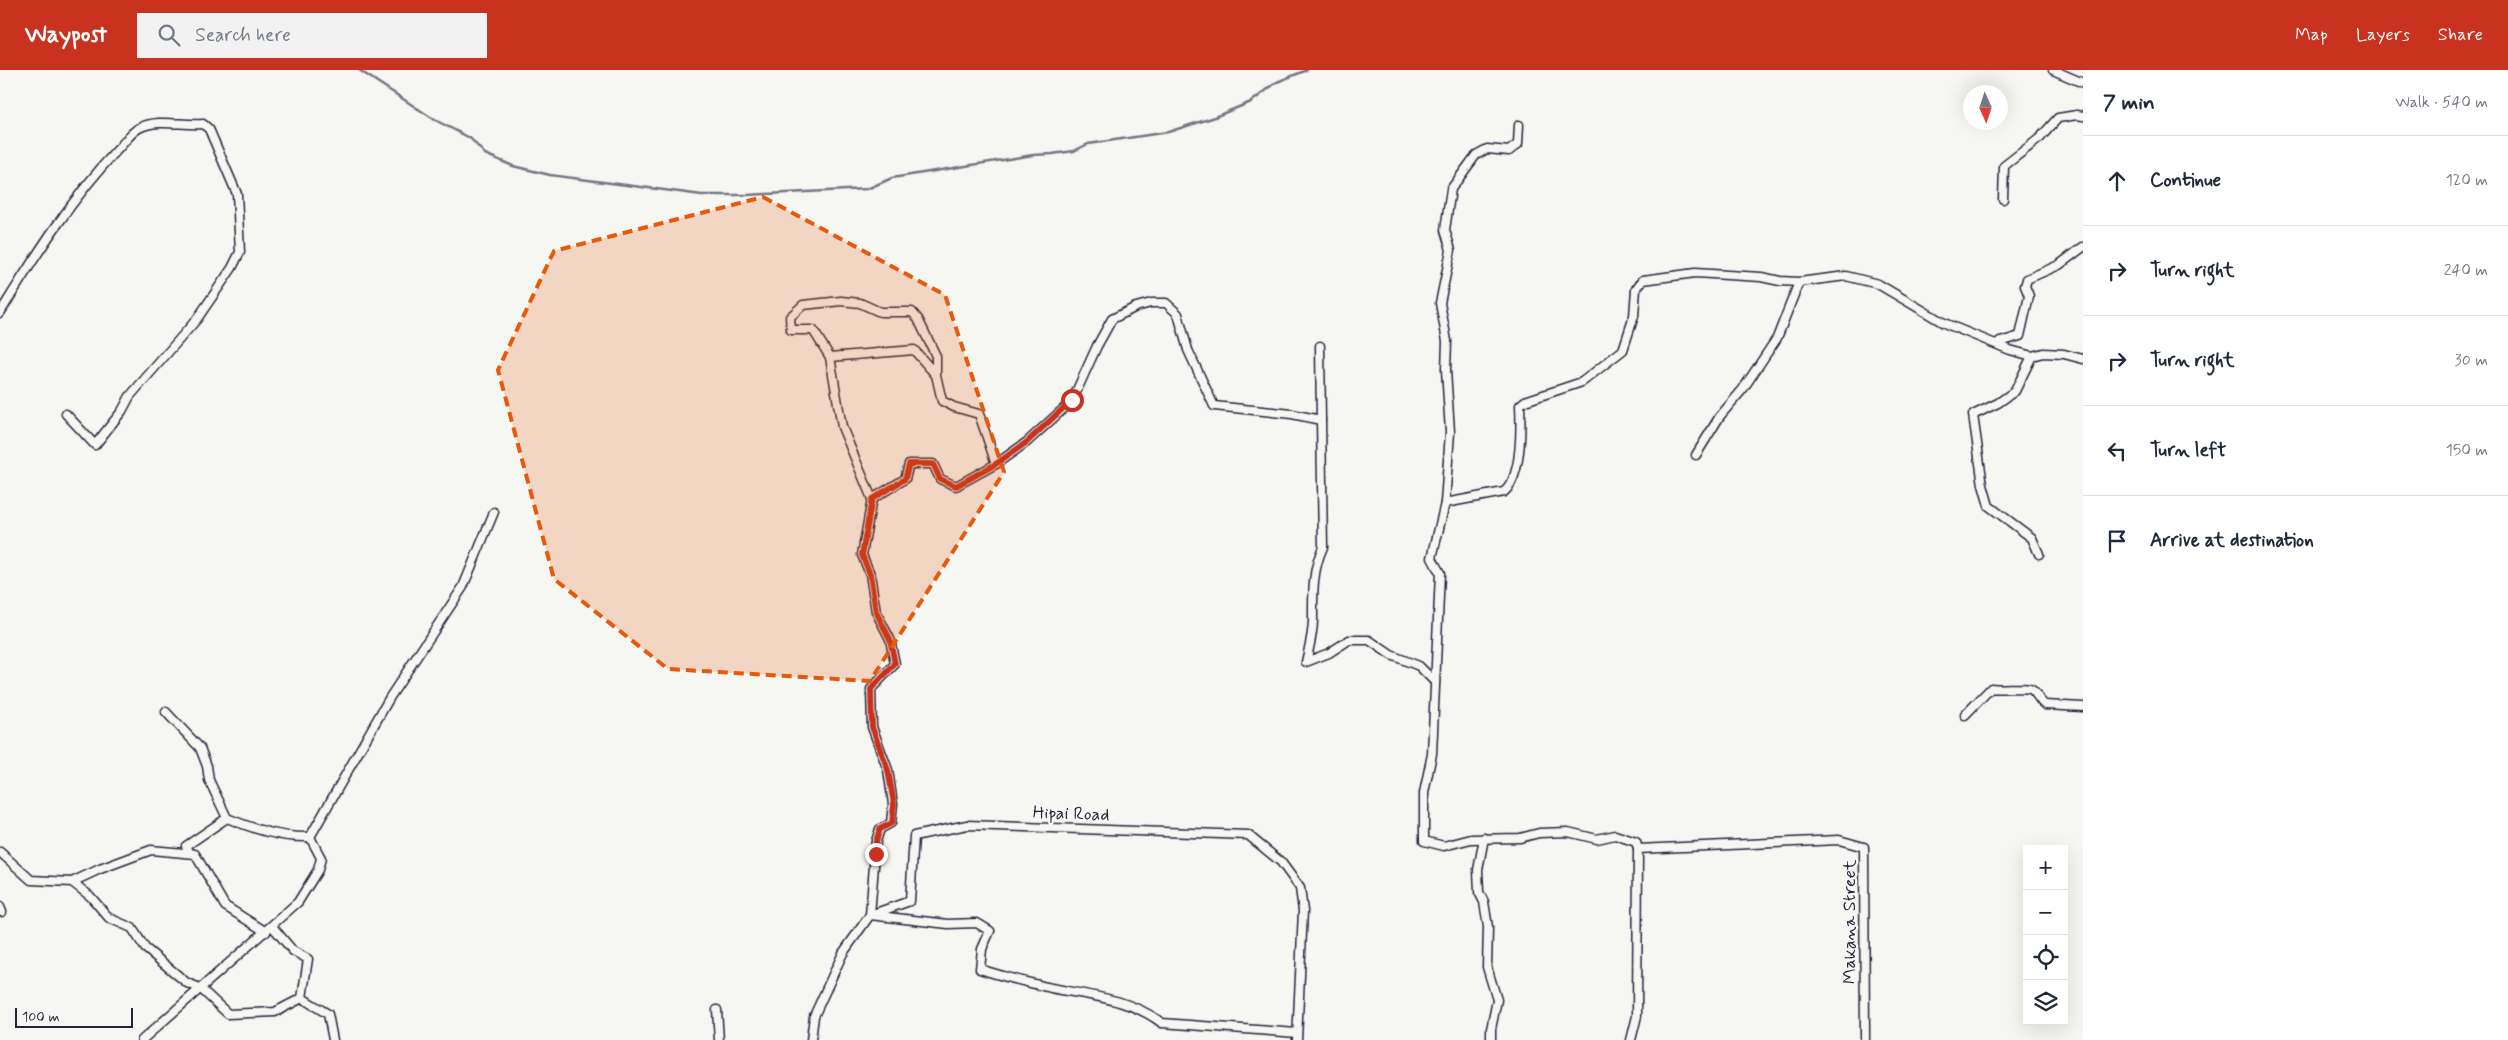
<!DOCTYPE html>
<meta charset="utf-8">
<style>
:root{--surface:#fff;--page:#f2f2f3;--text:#1f2937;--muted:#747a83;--line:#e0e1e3;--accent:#c8321e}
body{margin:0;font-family:Mynerve,sans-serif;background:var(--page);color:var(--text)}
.controls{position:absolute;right:15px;bottom:15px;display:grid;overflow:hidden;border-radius:0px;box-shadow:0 5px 20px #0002}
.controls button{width:45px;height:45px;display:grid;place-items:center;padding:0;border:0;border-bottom:1px solid var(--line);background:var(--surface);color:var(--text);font:25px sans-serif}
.compass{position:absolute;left:1963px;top:15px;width:45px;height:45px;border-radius:50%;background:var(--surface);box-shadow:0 5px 20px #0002;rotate:177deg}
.scale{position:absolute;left:15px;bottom:12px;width:118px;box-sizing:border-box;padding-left:5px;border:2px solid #22223b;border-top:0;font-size:14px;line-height:18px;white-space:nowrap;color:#22223b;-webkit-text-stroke:4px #f6f6f2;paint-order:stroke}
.stop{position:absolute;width:15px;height:15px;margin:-11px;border:4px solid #c8321e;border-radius:50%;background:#fff}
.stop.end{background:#c8321e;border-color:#fff;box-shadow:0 1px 5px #0008}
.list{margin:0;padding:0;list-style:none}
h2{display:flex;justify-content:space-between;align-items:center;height:65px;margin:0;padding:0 20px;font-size:21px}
h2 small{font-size:16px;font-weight:400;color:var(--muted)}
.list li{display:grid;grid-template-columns:32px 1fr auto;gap:15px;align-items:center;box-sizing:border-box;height:90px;padding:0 20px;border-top:1px solid var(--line)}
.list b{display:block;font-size:19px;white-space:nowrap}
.list em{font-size:16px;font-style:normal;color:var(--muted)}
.icon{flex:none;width:28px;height:28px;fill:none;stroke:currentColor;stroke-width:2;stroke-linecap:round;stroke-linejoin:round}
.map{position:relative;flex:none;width:2083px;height:970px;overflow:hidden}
header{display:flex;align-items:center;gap:30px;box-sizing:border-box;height:70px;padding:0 25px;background:var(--accent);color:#fff}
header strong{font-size:24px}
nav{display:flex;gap:28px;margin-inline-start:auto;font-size:18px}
.search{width:350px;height:45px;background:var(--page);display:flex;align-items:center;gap:12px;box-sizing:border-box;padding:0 18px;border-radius:0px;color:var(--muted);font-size:19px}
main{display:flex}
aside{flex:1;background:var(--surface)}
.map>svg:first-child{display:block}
</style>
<header>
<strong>Waypost</strong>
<div class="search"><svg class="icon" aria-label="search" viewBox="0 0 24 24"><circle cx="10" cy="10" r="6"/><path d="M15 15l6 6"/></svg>Search here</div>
<nav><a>Map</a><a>Layers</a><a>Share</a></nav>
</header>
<main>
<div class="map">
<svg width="2083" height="970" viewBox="0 0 2083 970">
<rect width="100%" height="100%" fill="#f6f6f2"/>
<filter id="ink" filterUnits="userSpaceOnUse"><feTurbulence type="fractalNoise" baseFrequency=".02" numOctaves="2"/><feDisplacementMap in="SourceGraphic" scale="10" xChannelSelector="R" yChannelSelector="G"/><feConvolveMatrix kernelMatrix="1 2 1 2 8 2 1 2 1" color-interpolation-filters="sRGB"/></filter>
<g filter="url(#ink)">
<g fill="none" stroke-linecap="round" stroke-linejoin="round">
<!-- stream -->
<path stroke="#757583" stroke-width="2.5" d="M359,0L435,50L470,68L485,84L513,96L550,105L702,125H747L867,119L892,108L1033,85L1052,84L1074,81L1088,74L1168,62L1212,48L1251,32L1277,12L1307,0"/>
<defs>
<g id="minor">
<path d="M2053,0L2083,13"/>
<path d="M1519,55L1518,74L1509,81L1487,79L1476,85L1451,119L1445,160L1451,180L1440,233L1447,271L1446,300L1450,362L1445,433L1432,488L1440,503L1432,684L1424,723V771L1444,776L1471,769L1520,768L1539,763L1568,762L1597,769L1615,765L1636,772L1638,779"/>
<path d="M2003,129L2004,96L2040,68L2058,48L2077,45L2083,46"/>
<path d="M0,243C35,186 72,128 118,79C124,73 131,62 139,58C158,48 182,56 203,54L209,59L237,124L240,182L232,198L197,249L130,326L122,341L95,375L66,344"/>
<path d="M1997,273L2020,266L2029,226L2025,216L2027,209L2059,195L2083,177"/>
<path d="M1320,276L1321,350"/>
<path d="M2032,286L2015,321L1998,333L1973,345L1983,415L1989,436L2032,468L2039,484"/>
<path d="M830,287L842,357L872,429"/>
<path d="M936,305L914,280L830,287L813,260H791L790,247L803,235L841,231L860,233L880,242H912L918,249L936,286V305L942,331L954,337L979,344L996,394"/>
<path d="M1696,385L1720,346L1743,319L1777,268L1799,212"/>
<path d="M1445,433L1504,422C1522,407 1521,357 1520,335L1525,331L1582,312L1623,280L1634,246L1636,219L1643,210L1695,203L1761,207L1780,211L1799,212L1846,206L1878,214L1944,253L2010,280L2032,286L2043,283L2064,284L2083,289"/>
<path d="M166,642L200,678L207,696L209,710L227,748C254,759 281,768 310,767"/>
<path d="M1965,645L1991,618C2001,620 2027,616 2032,620C2037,624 2039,631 2045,635L2083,637"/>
<path d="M310,767L390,627L463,517L494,442"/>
<path d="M1484,768L1478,800L1479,822L1484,832L1488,857L1487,897L1497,930L1491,959V970"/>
<path d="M0,782L31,810L72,812L90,826L109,848L132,858L145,878L187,913L200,918L228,944L275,942L302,928L308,889L293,881L272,856"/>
<path d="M190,783L186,776L227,748"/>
<path d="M72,812L100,799L151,780L195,784L225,836L266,862"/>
<path d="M0,837L2,842"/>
<path d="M302,928L328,944L333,970"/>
<path d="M717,940L719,970"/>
<path d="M1297,963L1162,953C1129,928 1090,926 1051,918C1027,912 1003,907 980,899L982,879L990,861L977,853L948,854L870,845L876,771L880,759L891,753L893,734L888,700L872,657L871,619L895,594L890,569L876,542L870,504L862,485L872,429L905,409L909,394H933L940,409L956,416L996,394L1027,372L1072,331L1097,276L1112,249L1136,237L1151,233H1166L1178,244L1188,280L1214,336L1292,344L1321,350L1323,477C1312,501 1313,524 1313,550C1313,564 1309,578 1306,592L1329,583L1349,570H1369L1391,585L1419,596L1435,612"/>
<path d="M142,970L298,832L318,800L321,788L310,767"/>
<path d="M811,970L814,946L843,883L870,845L910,831L914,766L967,755L1248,765L1281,792L1300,818L1303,841L1297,970"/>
<path d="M1631,970L1637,946L1638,779L1839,770L1864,777L1865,970"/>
</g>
</defs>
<!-- minor casing -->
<use href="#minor" stroke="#22223b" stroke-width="11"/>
<!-- minor -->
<use href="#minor" stroke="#f6f6f2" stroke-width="8"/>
</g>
</g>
<g fill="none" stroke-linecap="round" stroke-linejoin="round" filter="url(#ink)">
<!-- route -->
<path stroke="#c8321e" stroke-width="6" d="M876,784V771L880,759L892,753L894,734L888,700L872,657L871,619L895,594L890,569L876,542L870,504L862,485L872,429L905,409L909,394H933L940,409L956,416L996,394L1027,372L1072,330"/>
</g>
<!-- marked area -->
<path fill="#e8590c" fill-opacity="0.2" stroke="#e8590c" stroke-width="4" stroke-dasharray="10 6" stroke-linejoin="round" d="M763,127L945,225L1004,402L870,611L668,599L554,509L498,300L554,181Z"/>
<g text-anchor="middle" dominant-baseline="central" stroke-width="4.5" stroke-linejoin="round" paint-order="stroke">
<!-- street labels -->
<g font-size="18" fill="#22223b" stroke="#f6f6f2">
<text transform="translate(1071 744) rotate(2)">Hipai Road</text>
<text transform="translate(1850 852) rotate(-90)">Makana Street</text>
</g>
</g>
</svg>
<div class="controls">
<button>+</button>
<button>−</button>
<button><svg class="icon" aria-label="locate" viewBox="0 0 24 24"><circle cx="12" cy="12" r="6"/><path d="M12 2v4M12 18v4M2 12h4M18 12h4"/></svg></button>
<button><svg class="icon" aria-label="layers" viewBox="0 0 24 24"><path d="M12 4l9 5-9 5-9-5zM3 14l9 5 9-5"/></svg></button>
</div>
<svg class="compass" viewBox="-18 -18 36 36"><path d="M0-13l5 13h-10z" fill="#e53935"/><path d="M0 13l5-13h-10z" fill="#747a83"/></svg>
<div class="scale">100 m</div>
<div class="stop" style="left:1072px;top:330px"></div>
<div class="stop end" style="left:876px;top:784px"></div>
</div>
<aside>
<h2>7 min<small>Walk · 540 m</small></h2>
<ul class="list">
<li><svg class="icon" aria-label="ahead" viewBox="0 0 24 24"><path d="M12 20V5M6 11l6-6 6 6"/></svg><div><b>Continue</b></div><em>120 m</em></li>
<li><svg class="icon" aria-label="right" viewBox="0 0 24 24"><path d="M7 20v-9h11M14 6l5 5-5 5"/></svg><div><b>Turn right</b></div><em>240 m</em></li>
<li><svg class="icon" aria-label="right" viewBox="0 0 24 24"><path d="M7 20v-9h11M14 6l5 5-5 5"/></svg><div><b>Turn right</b></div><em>30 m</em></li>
<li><svg class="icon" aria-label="left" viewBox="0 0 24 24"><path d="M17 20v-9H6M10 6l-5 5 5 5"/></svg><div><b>Turn left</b></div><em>150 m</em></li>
<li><svg class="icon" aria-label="arrive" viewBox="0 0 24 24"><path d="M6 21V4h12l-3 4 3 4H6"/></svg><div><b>Arrive at destination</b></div></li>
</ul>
</aside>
</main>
